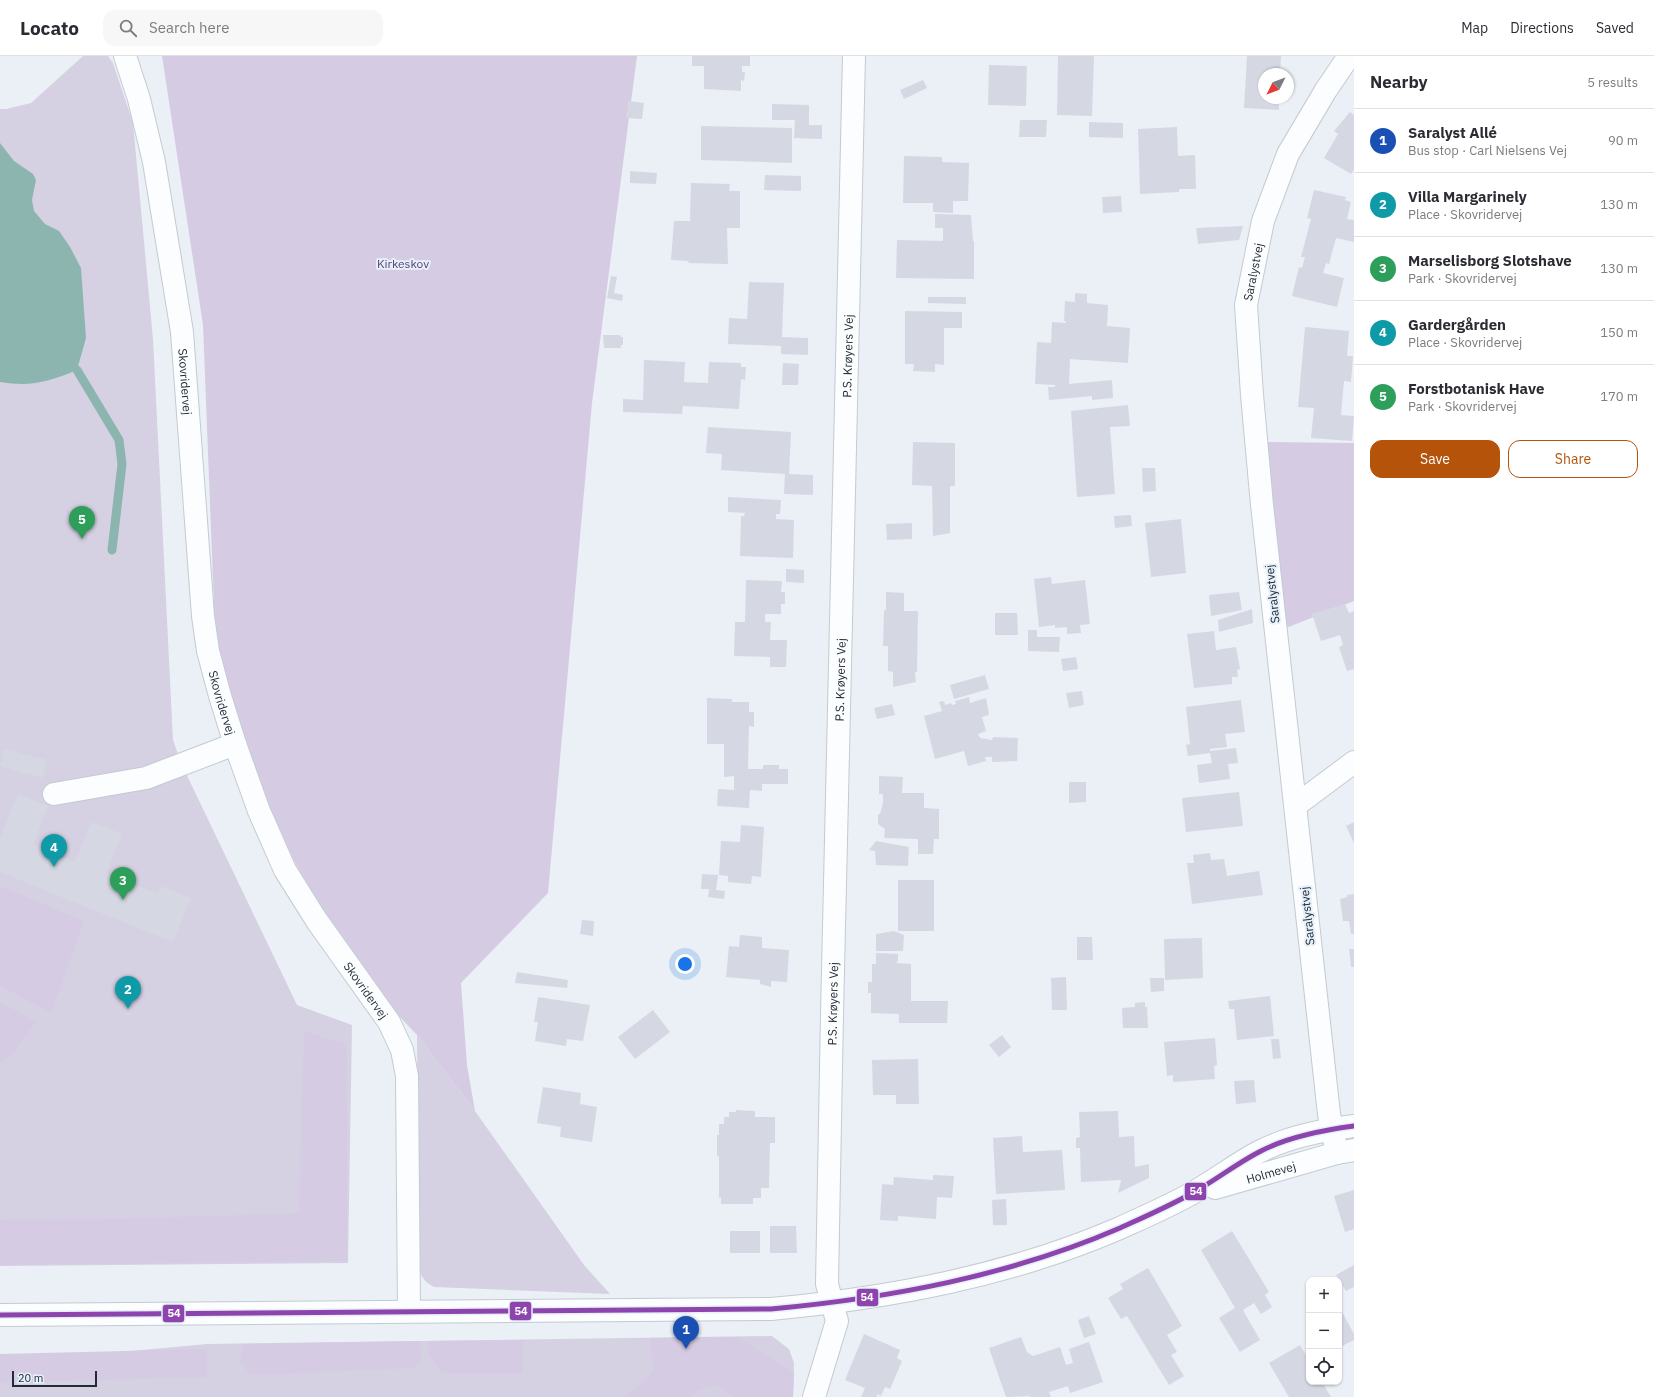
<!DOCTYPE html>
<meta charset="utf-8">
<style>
:root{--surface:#fff;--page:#f7f7f7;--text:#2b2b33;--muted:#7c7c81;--line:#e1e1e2;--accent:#b45309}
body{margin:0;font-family:"IBM Plex Sans",sans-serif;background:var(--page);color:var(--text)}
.controls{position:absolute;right:12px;bottom:12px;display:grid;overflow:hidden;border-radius:8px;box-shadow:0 1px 3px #0004}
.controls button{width:36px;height:36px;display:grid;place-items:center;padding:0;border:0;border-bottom:1px solid var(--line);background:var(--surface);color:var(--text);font:20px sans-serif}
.compass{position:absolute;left:1258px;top:12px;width:36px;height:36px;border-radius:50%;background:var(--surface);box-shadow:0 1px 3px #0004;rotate:228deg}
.scale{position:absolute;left:12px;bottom:10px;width:85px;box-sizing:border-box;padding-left:4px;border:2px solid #222c35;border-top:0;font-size:11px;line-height:14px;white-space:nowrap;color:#222c35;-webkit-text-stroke:3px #e5f0fa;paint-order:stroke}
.you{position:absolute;left:685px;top:908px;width:14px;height:14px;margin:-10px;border:3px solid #fff;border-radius:50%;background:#1a73e8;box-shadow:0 0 0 6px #1a73e833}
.badge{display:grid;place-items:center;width:26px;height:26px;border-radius:50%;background:var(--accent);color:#fff;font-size:13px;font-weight:700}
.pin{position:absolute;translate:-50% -33px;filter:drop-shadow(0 1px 2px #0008)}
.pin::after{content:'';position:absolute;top:21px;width:14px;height:12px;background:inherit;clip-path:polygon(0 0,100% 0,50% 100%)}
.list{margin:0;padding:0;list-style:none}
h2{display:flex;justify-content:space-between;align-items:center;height:52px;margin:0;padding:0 16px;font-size:17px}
h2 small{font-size:13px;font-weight:400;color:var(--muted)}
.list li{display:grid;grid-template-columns:26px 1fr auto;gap:12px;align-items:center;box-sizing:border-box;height:64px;padding:0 16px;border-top:1px solid var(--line)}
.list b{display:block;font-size:15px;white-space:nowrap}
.list p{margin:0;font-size:13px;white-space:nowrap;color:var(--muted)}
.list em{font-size:13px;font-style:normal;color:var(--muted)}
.actions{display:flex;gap:8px;padding:12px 16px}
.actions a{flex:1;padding:9px 0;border:1px solid var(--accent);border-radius:12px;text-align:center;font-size:14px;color:var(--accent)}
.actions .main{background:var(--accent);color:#fff}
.icon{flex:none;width:22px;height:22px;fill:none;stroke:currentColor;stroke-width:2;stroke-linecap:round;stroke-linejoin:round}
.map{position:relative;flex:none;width:1354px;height:1341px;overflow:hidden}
header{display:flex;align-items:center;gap:24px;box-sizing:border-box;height:56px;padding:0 20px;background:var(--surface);border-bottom:1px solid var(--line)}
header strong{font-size:19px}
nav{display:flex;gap:22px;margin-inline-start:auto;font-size:14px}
.search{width:280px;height:36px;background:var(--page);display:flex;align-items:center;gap:10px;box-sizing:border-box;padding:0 14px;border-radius:12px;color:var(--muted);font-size:15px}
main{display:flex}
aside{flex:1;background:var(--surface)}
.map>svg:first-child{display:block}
</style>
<header>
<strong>Locato</strong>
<div class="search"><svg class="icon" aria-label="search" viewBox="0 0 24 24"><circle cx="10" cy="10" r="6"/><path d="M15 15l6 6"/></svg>Search here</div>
<nav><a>Map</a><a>Directions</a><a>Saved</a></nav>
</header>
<main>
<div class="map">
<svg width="1354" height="1341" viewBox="0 0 1354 1341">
<rect width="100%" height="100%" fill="#eaf0f5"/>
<!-- green -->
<g fill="#d6d0e3">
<path d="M83,0H108L113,7L133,67L153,283L173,684L181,707L297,949L352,969L348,1207L0,1210V53H6L31,47Z"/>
<path d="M417,979L475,1055L584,1209L610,1238L434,1231C425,1226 421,1222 419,1211Z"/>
<path d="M772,1280L789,1293L794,1307L793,1341H0V1307L207,1288Z"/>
</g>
<!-- forest -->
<g fill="#d5cce4">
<path d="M162,0H637L592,347L548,837L461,927L467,1009L475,1055L417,979L399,960L321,850L294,805L270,752L227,635L215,576L203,269Z"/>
<path d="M1267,386L1354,387V545L1286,572Z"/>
<path d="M0,830L84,865L51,957L0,929Z"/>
<path d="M0,946L36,966L11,999L0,1007Z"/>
<path d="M304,975L347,989V1205L0,1209V1164L114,1163L299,1157Z"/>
<path d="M738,1281L794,1317L793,1341H733L717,1329L698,1334L691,1341H624L644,1326L654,1313L650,1282Z"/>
<path d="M523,1284V1317H442L429,1299L428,1285Z"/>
<path d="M420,1285L421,1305L413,1312L250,1319L240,1305L244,1288Z"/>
<path d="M207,1293V1321L0,1327V1298Z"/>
</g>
<!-- water -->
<path fill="#8cb5b0" d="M0,87L14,105L33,118L36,124L32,144L34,155L45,168L59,175L70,191L81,212L86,282L77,314C48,326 31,331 0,326Z"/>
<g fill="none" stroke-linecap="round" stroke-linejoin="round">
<!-- stream -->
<path stroke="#8cb5b0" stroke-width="9" d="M77,314L119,384L122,408L112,494"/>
</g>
<!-- building -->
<g fill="#d5d8e3">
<path d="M692,0H750V10H742V16H745L744,25L741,24V35L704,33V10H692Z"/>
<path d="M1058,0H1094L1092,60L1057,59Z"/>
<path d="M1247,0H1281L1280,18H1264V42H1279V54L1244,52Z"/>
<path d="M989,9L1027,10L1026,50L988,49Z"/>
<path d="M923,24L927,32L904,43L900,34Z"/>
<path d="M628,45L644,47L642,63L626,62Z"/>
<path d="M772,48L809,49V69H822V83L794,82L795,64H772Z"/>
<path d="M1350,56L1354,59V114L1351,118L1324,102L1338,78L1334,75Z"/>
<path d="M1020,64H1047L1046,81H1019Z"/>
<path d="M1089,66L1123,67V82L1089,81Z"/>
<path d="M701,70L792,72V107L701,104Z"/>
<path d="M1177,71L1178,100L1195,99L1196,133H1179V136L1140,138L1138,73Z"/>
<path d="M904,100L942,101V106L969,107L968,145H953V157L933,156V147H903Z"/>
<path d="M630,115L657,117L656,128L630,127Z"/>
<path d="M765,119L801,120V135L764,134Z"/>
<path d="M691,127L730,128L729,135H740V172H727L728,208L689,207L688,205L671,204L674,165H690Z"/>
<path d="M1314,134L1346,141L1345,144L1351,146L1347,163L1354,164V186L1336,182L1329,208L1326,207L1323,217L1344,222L1337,251L1292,240L1299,211L1302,212L1305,201H1301L1311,163L1307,162Z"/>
<path d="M1121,140L1122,156L1103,157L1102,141Z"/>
<path d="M935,158L971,159L973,185H974V223L896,222L897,184L943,185V172H935Z"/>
<path d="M1243,170L1239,184L1198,188L1196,172Z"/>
<path d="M611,220L617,221L614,237L623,239L622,245L607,242Z"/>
<path d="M749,226L784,227L782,281L808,282V299L781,298V290L728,288L729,262L747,263Z"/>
<path d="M1075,237L1087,238V247L1108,249L1107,270L1130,272L1128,307L1070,303L1069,328L1112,324L1113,342L1092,344V340L1049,344L1048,331H1055V329L1035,328L1037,286L1051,287L1052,266L1066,267V265H1064L1065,245L1075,246Z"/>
<path d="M928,241H966V248L928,247Z"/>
<path d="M905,255L962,256V272H944V309L935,308V316L913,315L914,308H905Z"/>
<path d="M1305,271L1349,275L1347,300H1353L1351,326L1344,325L1341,359L1354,360L1352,385L1311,382L1314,352L1298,351Z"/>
<path d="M603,279H620L621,281H623V289H621V292H604Z"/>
<path d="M644,304L685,306L684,326L708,327L709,306L741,307V311H746L745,324L741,323L739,353L683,350L682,358L623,356V343L643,344Z"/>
<path d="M783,307L799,308L798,329H782Z"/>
<path d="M1128,349L1130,370L1110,371L1115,438L1077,441L1071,355Z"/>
<path d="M708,371L791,376L789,418L813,419V439L784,438L785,418L721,414L722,398L706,397Z"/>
<path d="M913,386L955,387V430H950V477L933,480L932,430L912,429Z"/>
<path d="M1142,412H1155L1156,435L1143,436Z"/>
<path d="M728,441L781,444L780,458H776V463L794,464L793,502L740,500L741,460H744L745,457L728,456Z"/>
<path d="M1131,459L1132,470L1115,472L1114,460Z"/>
<path d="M1181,463L1186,517L1151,521L1145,467Z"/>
<path d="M912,467V483L887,484L886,468Z"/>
<path d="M786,513L804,514V527L786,526Z"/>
<path d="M1051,521L1052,528L1085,524L1090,568L1080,569L1081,577L1067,578V571L1055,572V569L1039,571L1034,523Z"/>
<path d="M746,524L782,525L781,536H785V548H781V558H765V566H771L770,584H787L786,611H770V601L734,600L735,566H745Z"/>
<path d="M886,536L904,537V555H918L917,616H915L916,626L893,631V616L888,615V590H883L884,554H886Z"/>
<path d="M1239,536L1242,554L1211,560L1209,539Z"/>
<path d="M1345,548L1349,557L1354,555V613L1347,615L1339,591L1343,589L1340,579L1321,585L1312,558Z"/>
<path d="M1252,553L1253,567L1219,576L1218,564Z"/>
<path d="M995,557H1017L1018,579H995Z"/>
<path d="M1028,574H1037V581H1060L1059,596L1028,595Z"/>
<path d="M1214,575L1216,594L1236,591L1240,613L1237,614L1238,621H1232V628L1194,632L1187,578Z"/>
<path d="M1076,601L1078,613L1063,615L1061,603Z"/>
<path d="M985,619L989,633L954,643L950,629Z"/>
<path d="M1082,635L1084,649L1069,652L1066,637Z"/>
<path d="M969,641L970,647L986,642L989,659L982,661L986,675L978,678L980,682L992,684L993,681L1018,682L1017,705L992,706V701H985L986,705L968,710L964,695L935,703L924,660L942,655L939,646L944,645L945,649L951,647L952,649L956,648L955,645Z"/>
<path d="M707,642L732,643V646H749V656H754V671L749,670L748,713H763V709H779V713H788V728H762V735L750,734L749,752L717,750L718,733L734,734V720L724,721V688H707Z"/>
<path d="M1241,644L1245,676L1225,678L1227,691L1210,693V695L1236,692L1238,707L1228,708L1230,723L1199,727L1197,709L1212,707L1210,697L1188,700L1186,689L1190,688L1186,651Z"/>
<path d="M892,648L895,659L877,663L874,652Z"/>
<path d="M4,693L47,704L42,722L0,710Z"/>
<path d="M879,720L903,721L902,737H924V752L939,753V783H934L933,798H918V783L884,782L885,773L878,768V758H880L883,747V738H879Z"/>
<path d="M1069,726H1086V746L1069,747Z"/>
<path d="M1239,736L1243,770L1186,776L1182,742Z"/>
<path d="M18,738L48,750L33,789L75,806L91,766L122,778L106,817L158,838L161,830L191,842L173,886L0,816V783Z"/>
<path d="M1354,766V787L1346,770Z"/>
<path d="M741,769L764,771L761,821L752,820L751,828L728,826V820L719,819L721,785L740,786Z"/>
<path d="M876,785L909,791L908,810L876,809L875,795L869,794Z"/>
<path d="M1210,797L1211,804L1224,803L1227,820L1259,815L1263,839L1192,848L1187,807H1194L1193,799Z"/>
<path d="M702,818L718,819L716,834L725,835L724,843L708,841L709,833H701Z"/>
<rect x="898" y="824" width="36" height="51"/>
<path d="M1354,838V878H1351L1349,865H1343L1340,843L1347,841V839Z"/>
<path d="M582,864L594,865L593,880L580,878Z"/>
<path d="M894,875L904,879L903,895H876V878Z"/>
<path d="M740,879L762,881V892L789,894L787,926L771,925V931L760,928V924L726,921L729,890L739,891Z"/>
<path d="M1077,881H1092L1093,904H1077Z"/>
<path d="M1202,882L1203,922L1165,924L1164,883Z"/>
<path d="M1349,893H1354V911H1351Z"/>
<path d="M876,897L898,898V905L896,907L911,908V945H948L947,967H899V958L871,957V937H868V926H872V908H876Z"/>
<path d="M517,916L568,924L567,932L515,927Z"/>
<path d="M1066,921L1067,954H1052L1051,922Z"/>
<path d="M1150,922H1164V935L1151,936Z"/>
<path d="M1270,940L1274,980L1237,984L1234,953H1229L1228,945Z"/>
<path d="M538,941L590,949L583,985L567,983L566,990L535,985L538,966H534Z"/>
<path d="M1145,946V951H1147L1148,972H1123L1122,952L1135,951V947Z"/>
<circle cx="128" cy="954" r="5"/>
<path d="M653,954L670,976L635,1003L618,981Z"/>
<path d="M1002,979L1011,991L999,1001L989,989Z"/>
<path d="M1215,982L1217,1009L1214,1010L1215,1023L1173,1026V1019L1167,1020L1164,986Z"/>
<path d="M1271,983H1279L1281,1002L1273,1003Z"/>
<path d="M918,1003L919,1048H896V1039H873L872,1004Z"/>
<path d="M1254,1024L1256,1046L1236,1048L1234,1025Z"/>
<path d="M543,1031L581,1037L580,1048L597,1051L592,1086L560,1081L561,1071L537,1067Z"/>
<path d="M736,1054L755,1055V1061H775V1087H770L769,1132H761V1142H753V1148H721V1141L719,1142V1100H717V1079H719V1068H724V1061H729V1056H736Z"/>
<path d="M1118,1055L1119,1081L1134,1080L1135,1111L1149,1108V1122L1118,1137L1121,1124L1081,1126L1080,1092H1076V1082L1080,1081L1079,1056Z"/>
<path d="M1022,1080L1023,1096L1062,1094L1065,1134L996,1138L993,1082Z"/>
<path d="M933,1119L954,1120L952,1142L937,1141L936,1163L898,1160V1165L880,1164L882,1128L893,1129L894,1121L933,1124Z"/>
<path d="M1354,1134V1173L1345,1176L1334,1140Z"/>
<path d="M1006,1143L1007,1169H993L992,1144Z"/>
<path d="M770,1170H796L797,1197H770Z"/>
<rect x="730" y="1175" width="30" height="22"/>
<path d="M1232,1175L1269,1236L1265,1239L1272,1251L1261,1258L1254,1247L1243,1254L1260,1284L1240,1296L1219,1262L1235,1252L1201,1194Z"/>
<path d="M1354,1209V1231L1346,1235L1336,1219Z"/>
<path d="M1148,1212L1182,1270L1167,1279L1177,1296L1171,1299L1184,1320L1169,1329L1127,1260L1121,1263L1108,1242L1123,1233L1120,1228Z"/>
<path d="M1341,1254L1354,1278V1284L1342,1290L1339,1284V1256Z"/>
<path d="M1089,1260L1096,1278L1084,1282L1078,1264Z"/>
<path d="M864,1278L900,1294L897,1302L902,1305L890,1333L885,1331L881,1340L878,1338L876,1341H861L865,1332L845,1324Z"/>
<path d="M1021,1281L1027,1296L1033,1300L1060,1291L1066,1309L1073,1307L1069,1293L1089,1286L1103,1326L1070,1337L1068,1330L1049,1336L1051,1341H1030V1340L1006,1341L989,1292Z"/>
<path d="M1300,1289L1309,1304V1326H1322L1331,1341H1289L1269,1307Z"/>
</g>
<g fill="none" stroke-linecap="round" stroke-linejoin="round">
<defs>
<g id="minor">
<path id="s1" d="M125,0L139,43L154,106L182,276L203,560L208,595L220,640L235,688L259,755L285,814L317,865L389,966L402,994L407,1020L409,1255"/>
<path d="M54,738L146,722L235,688"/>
<path d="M1295,750L1354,706"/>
<path id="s2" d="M1337,1097L1329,1058L1262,449L1252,339L1246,249L1263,165L1288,98L1326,34L1349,0"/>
<path id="s3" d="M1215,1132L1337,1097L1354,1094"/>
<path d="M0,1259L771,1253C890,1242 1009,1220 1120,1172C1142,1162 1165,1152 1187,1140C1212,1127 1234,1109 1259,1096C1285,1082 1324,1074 1354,1070"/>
<path id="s4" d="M814,1341L837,1265L827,1228L832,958L854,0"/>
</g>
</defs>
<!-- minor casing -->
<use href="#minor" stroke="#c3cbd2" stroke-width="24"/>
<!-- minor -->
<use href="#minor" stroke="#fcfdfe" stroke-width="22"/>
<defs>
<path id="bus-1" d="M0,1259L771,1253C890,1242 1009,1220 1120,1172C1142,1162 1165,1152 1187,1140C1212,1127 1234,1109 1259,1096C1285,1082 1324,1074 1354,1070"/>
</defs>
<!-- bus-1 casing -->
<use href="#bus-1" stroke="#e5f0fa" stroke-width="8"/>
<!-- bus-1 -->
<use href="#bus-1" stroke="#8e44ad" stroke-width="5"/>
</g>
<g text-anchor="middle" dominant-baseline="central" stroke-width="4" stroke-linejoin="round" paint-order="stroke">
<!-- park labels -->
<g font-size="12" fill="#5c3f74" stroke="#e5f0fa">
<text x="403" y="207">Kirkeskov</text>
</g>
<!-- street labels -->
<g font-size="12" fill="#222c35" stroke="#e5f0fa">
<text stroke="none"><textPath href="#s2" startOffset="887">Saralystvej</textPath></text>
<text stroke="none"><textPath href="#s4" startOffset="1046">P.S. Krøyers Vej</textPath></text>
<text stroke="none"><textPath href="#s1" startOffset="332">Skovridervej</textPath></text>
<text transform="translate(1272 538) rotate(-96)">Saralystvej</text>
<text stroke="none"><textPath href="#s4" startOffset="722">P.S. Krøyers Vej</textPath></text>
<text stroke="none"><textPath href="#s1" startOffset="656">Skovridervej</textPath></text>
<text transform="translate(1307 860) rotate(-96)">Saralystvej</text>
<text stroke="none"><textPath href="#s1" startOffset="980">Skovridervej</textPath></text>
<text stroke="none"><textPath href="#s4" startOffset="398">P.S. Krøyers Vej</textPath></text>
<text stroke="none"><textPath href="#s3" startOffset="58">Holmevej</textPath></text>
</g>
</g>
<g stroke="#e5f0fa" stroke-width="1.5">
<rect x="1184" y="1126" width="23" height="19" rx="4" fill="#8e44ad"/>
<rect x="856" y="1232" width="23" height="19" rx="4" fill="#8e44ad"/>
<rect x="509" y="1245" width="23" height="20" rx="4" fill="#8e44ad"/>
<rect x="162" y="1248" width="23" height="19" rx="4" fill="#8e44ad"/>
</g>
<g font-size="11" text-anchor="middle" font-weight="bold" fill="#fff">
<text x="1196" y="1139">54</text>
<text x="867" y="1245">54</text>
<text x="521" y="1259">54</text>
<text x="174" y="1261">54</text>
</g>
</svg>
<div class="controls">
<button>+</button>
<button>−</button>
<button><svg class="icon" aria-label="locate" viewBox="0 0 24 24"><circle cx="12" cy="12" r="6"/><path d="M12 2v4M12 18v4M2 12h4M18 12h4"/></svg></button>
</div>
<svg class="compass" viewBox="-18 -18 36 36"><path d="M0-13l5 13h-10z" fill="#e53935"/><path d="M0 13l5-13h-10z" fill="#7c7c81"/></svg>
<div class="scale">20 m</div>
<div class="you"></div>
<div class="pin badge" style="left:686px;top:1293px;background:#1a4fb4">1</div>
<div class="pin badge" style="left:128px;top:953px;background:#0f9aa8">2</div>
<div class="pin badge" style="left:123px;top:844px;background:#2e9e5b">3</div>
<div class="pin badge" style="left:54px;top:811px;background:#0f9aa8">4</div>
<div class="pin badge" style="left:82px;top:483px;background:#2e9e5b">5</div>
</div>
<aside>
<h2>Nearby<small>5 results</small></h2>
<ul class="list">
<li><span class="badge" style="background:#1a4fb4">1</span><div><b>Saralyst Allé</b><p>Bus stop · Carl Nielsens Vej</p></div><em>90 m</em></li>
<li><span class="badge" style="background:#0f9aa8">2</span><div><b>Villa Margarinely</b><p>Place · Skovridervej</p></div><em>130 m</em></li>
<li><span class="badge" style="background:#2e9e5b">3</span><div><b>Marselisborg Slotshave</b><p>Park · Skovridervej</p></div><em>130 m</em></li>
<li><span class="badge" style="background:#0f9aa8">4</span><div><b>Gardergården</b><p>Place · Skovridervej</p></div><em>150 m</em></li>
<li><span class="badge" style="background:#2e9e5b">5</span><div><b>Forstbotanisk Have</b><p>Park · Skovridervej</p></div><em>170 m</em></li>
</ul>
<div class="actions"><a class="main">Save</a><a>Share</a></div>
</aside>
</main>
